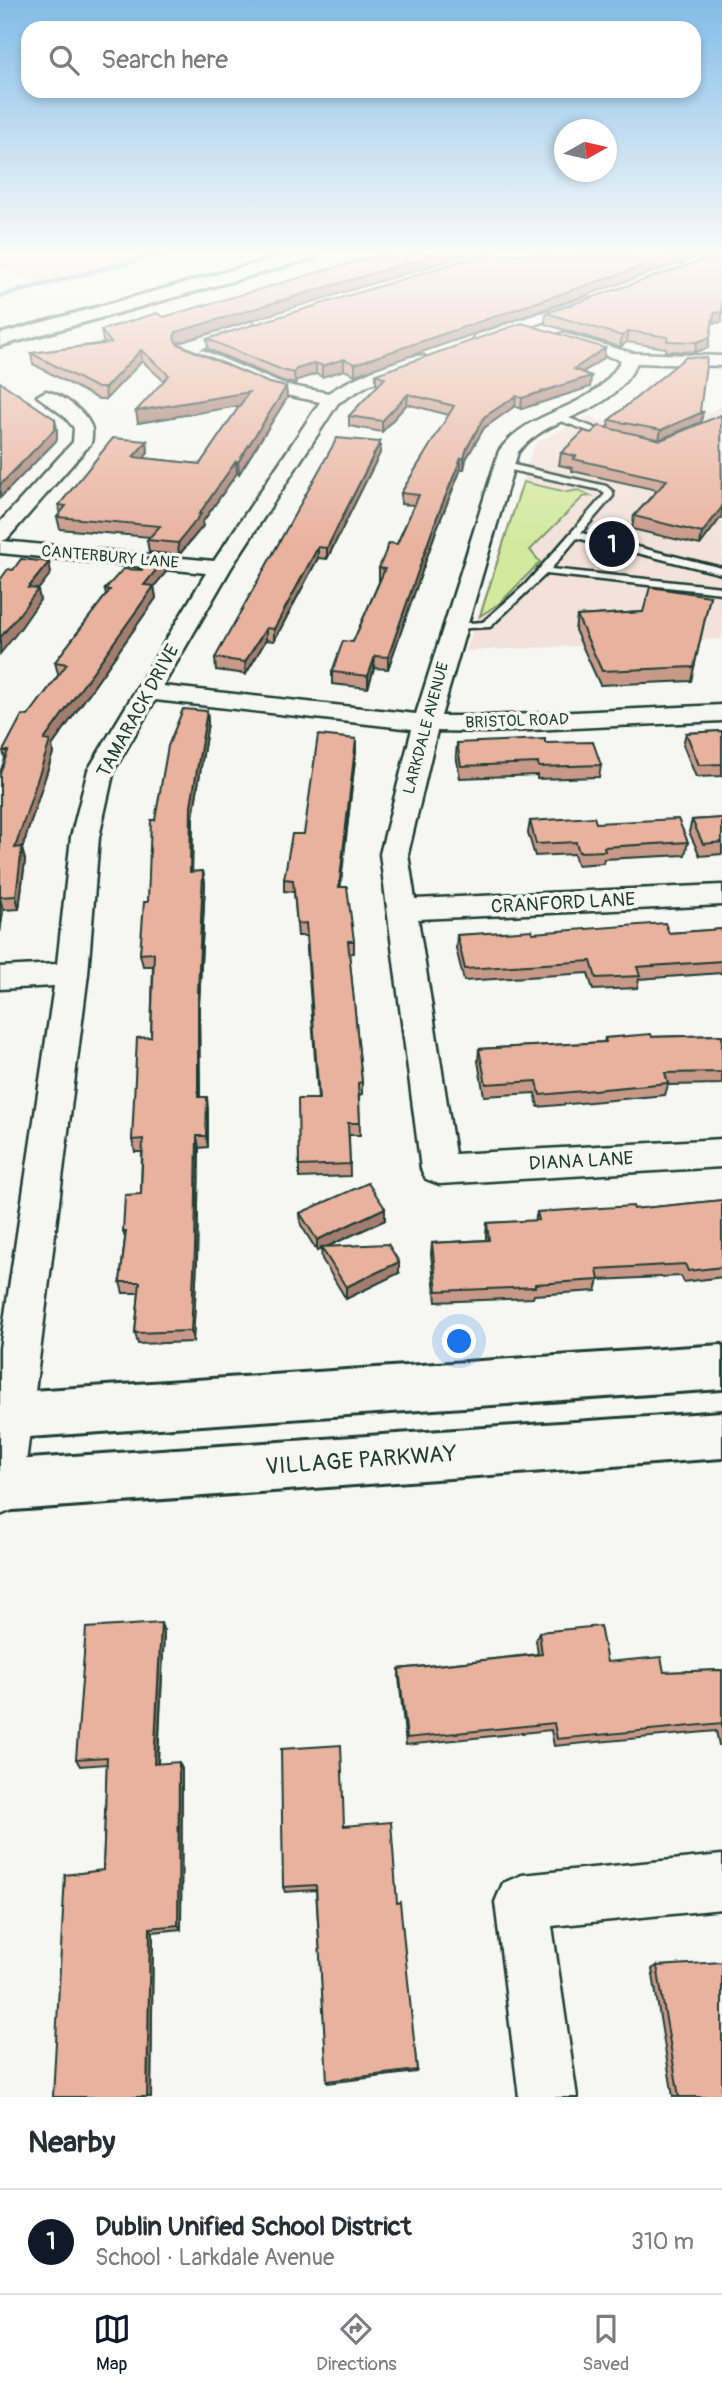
<!DOCTYPE html>
<meta charset="utf-8">
<style>
:root{--surface:#fff;--page:#f7f7f7;--text:#2b2b33;--muted:#7c7c81;--line:#e1e1e2;--accent:#111827}
body{margin:0;font-family:Pangolin,sans-serif;background:var(--page);color:var(--text)}
.compass{position:absolute;left:554px;top:119px;width:63px;height:63px;border-radius:50%;background:var(--surface);box-shadow:0 4px 10px #0003;rotate:82deg}
.you{position:absolute;left:460px;top:1342px;width:24px;height:24px;margin:-18px;border:5px solid #fff;border-radius:50%;background:#1a73e8;box-shadow:0 0 0 10px #1a73e833}
.badge{display:grid;place-items:center;width:46px;height:46px;border-radius:50%;background:var(--accent);color:#fff;font-size:23px;font-weight:700}
.pin{position:absolute;translate:-50% -50%;border:4px solid #fff;box-shadow:0 2px 7px #0006}
.list{margin:0;padding:0;list-style:none}
h2{display:flex;justify-content:space-between;align-items:center;height:91px;margin:0;padding:0 28px;font-size:30px}
h2 small{font-size:23px;font-weight:400;color:var(--muted)}
.list li{display:grid;grid-template-columns:46px 1fr auto;gap:21px;align-items:center;box-sizing:border-box;height:105px;padding:0 28px;border-top:2px solid var(--line)}
.list b{display:block;font-size:26px;white-space:nowrap}
.list p{margin:0;font-size:23px;white-space:nowrap;color:var(--muted)}
.list em{font-size:23px;font-style:normal;color:var(--muted)}
.icon{flex:none;width:38px;height:38px;fill:none;stroke:currentColor;stroke-width:2;stroke-linecap:round;stroke-linejoin:round}
.map{position:relative;flex:none;width:722px;height:2097px;overflow:hidden}
.search{position:absolute;background:var(--surface);box-shadow:0 4px 10px #0003;left:21px;right:21px;top:21px;height:77px;display:flex;align-items:center;gap:18px;box-sizing:border-box;padding:0 24px;border-radius:21px;color:var(--muted);font-size:26px}
.sheet{height:196px;background:var(--surface)}
nav{display:flex;justify-content:space-around;align-items:center;box-sizing:border-box;height:98px;border-top:2px solid var(--line);background:var(--surface);font-size:19px;color:var(--muted)}
nav a{display:grid;justify-items:center;gap:4px}
nav .on{color:var(--accent)}
.map>svg:first-child{display:block}
</style>
<div class="map">
<svg width="722" height="2097" viewBox="0 0 722 2097">
<rect width="100%" height="100%" fill="#f6f6f2"/>
<filter id="ink" filterUnits="userSpaceOnUse"><feTurbulence type="fractalNoise" baseFrequency=".0143" numOctaves="2"/><feDisplacementMap in="SourceGraphic" scale="14" xChannelSelector="R" yChannelSelector="G"/><feConvolveMatrix kernelMatrix="1 2 1 2 8 2 1 2 1" color-interpolation-filters="sRGB"/></filter>
<g filter="url(#ink)">
<!-- built -->
<g fill="#f2e2d9">
<path d="M0,254H158L38,285L0,267Z"/>
<path d="M722,406V639L466,651L532,450L537,442L589,416L648,440Z"/>
</g>
<!-- green -->
<path fill="#d2e99e" stroke="#789369" stroke-width="2" d="M523,482L567,492L579,490L591,496L583,497L530,550L540,562L500,603L480,616Z"/>
<g fill="none" stroke-linecap="round" stroke-linejoin="round">
<!-- stream -->
<path stroke="#5d909f" stroke-width="4.5" d="M0,296L160,254"/>
<defs>
<g id="lane">
<path d="M555,415H561L618,437L611,439L555,419Z"/>
<path d="M505,463L606,486L613,492V496L581,533L722,568V574L577,538L551,569L722,587V593L546,574L490,627L451,629V625L455,624L483,622L525,585L605,494L600,490L502,468L500,466Z"/>
</g>
<g id="street">
<path d="M659,254H681L703,260L705,263L698,267L661,257Z"/>
<path d="M587,297L595,302L592,305L488,341H476L474,338L476,335Z"/>
<path d="M251,322L259,327L257,330L200,349L282,384L328,393C345,382 406,352 424,356L426,360L424,364L368,385L338,403L231,568L163,686L416,714L499,451C533,404 592,415 621,360L557,341L555,338L557,335L563,333L632,353L722,356V366L637,363C608,421 555,409 518,452L441,716H487L722,705V721L487,732L437,731L408,854L415,899L722,885V905L418,919L455,1154L722,1139V1167L439,1184L426,1179L421,1169L380,854L412,729L155,700L114,770L99,837L88,974L22,1494L15,1509L0,1515V1348L54,986L0,989V967L57,964L71,837L88,770L206,573L0,553V522L73,442L74,428L64,416L37,396L46,391C61,394 85,411 91,426C93,430 92,438 91,443L7,539L2,541L214,561L320,402L271,392L179,352L177,348L179,344Z"/>
<path d="M722,1855V1909L552,1926L577,2097H519L495,1902L503,1883L522,1875Z"/>
</g>
<g id="secondary">
<path d="M722,1345V1389L0,1439V1393Z"/>
<path d="M722,1412V1458L0,1511V1461Z"/>
</g>
<path id="highway" d="M290,254H316L314,258L0,346V334Z"/>
</defs>
<!-- lane casing -->
<use href="#lane" stroke="#1f3d34" stroke-width="5"/>
<!-- street casing -->
<use href="#street" stroke="#1f3d34" stroke-width="5"/>
<!-- secondary casing -->
<use href="#secondary" stroke="#1f3d34" stroke-width="6"/>
<!-- highway casing -->
<use href="#highway" stroke="#1f3d34" stroke-width="6"/>
<!-- lane -->
<use href="#lane" fill="#f6f6f2" fill-rule="evenodd"/>
<!-- street -->
<use href="#street" fill="#f6f6f2" fill-rule="evenodd"/>
<!-- secondary -->
<use href="#secondary" fill="#f6f6f2" fill-rule="evenodd"/>
<!-- highway -->
<use href="#highway" fill="#f6f6f2" fill-rule="evenodd"/>
</g>
<!-- wall -->
<g fill="#c89988" stroke="#1f3d34" stroke-width="2">
<path d="M485,254L355,375L344,370L322,377L316,374L297,380L295,384L283,381L208,349L207,339Z"/>
<path d="M722,254V322L712,323L708,348L695,352L665,351L666,348L627,342L620,347L545,324L546,313Z"/>
<path d="M101,330L177,343L269,383L286,387L287,398L239,474L237,473L202,523L203,526L179,555L149,552L147,540L150,537L60,529L57,517L60,514L59,505L147,441L148,453L144,458L200,464L240,405L138,423L164,381L142,361L106,399H98L33,364L31,353L105,343L103,341Z"/>
<path d="M604,358L582,373L591,376L590,387L521,409L515,406L484,428L466,459L464,469H461L437,528L388,669L374,668L368,688L332,684V672L353,642L380,580H379V568L397,544L414,505L401,504V493L449,415L407,404L382,432L349,426V416L378,385L376,384V374Z"/>
<path d="M700,411L701,422L660,440L722,516L700,545L632,529L634,516L657,490L572,471V468L559,465L561,453L591,433L608,428L609,420Z"/>
<path d="M380,442V453L327,559L318,558L274,641L266,640L246,674L216,670L215,658Z"/>
<path d="M164,560L166,572L154,586L156,598L52,746L53,753L22,849L25,860L19,909L3,910L0,932V773L5,759L3,751L59,674H58L55,662L106,595L105,589Z"/>
<path d="M710,596L691,681L600,685L575,630L577,616L643,612Z"/>
<path d="M207,711L208,723L193,817L192,872L203,871L205,883L199,1005L200,1097L208,1109V1147L199,1148L197,1260L193,1342L138,1344L135,1333L139,1293H123L120,1282L125,1238L123,1231L141,1194L142,1152H135L132,1140L151,1037L153,966H143L140,954L148,902L155,820Z"/>
<path d="M722,731V776L696,777L683,745L686,733Z"/>
<path d="M457,743H545L601,765L599,777L537,779V775L460,778L456,755Z"/>
<path d="M356,751L340,887L354,941V953L349,954L362,1082V1094L359,1095L360,1135H349L350,1176L299,1178V1166L318,1099L306,936H298L294,892L284,891V879L304,834Z"/>
<path d="M722,818V854L700,856L689,832L692,820Z"/>
<path d="M530,821L596,823L688,842L685,855L604,859L603,863L577,865L574,854L535,856L528,833Z"/>
<path d="M722,929V969L721,973L639,979L637,988L593,990L588,973L464,981L456,948L457,935L533,933H669Z"/>
<path d="M722,1035V1084L668,1085L665,1095L538,1107L535,1093L484,1096L478,1061L479,1049L604,1042L605,1038Z"/>
<path d="M722,1200V1277L684,1282L681,1276L599,1280L596,1291L534,1295L533,1298L436,1302L431,1254L432,1243L486,1240V1235L487,1223L535,1221L537,1212L634,1209Z"/>
<path d="M385,1208V1220L326,1247L399,1273L346,1299L322,1259L321,1249L317,1251L301,1225L300,1213Z"/>
<path d="M164,1632L158,1764L182,1769L181,1929L153,1932L151,2097H53L103,1870L107,1764L80,1766L76,1759Z"/>
<path d="M539,1632L607,1662L664,1672L722,1670V1745H719L716,1731L554,1746L551,1730L406,1745L399,1677V1669L538,1654L536,1640Z"/>
<path d="M344,1826L397,1903L417,2070L416,2072L328,2083L316,1890L285,1892L283,1887Z"/>
<path d="M657,1966L722,2097H673L652,1969Z"/>
</g>
<!-- shaded-wall -->
<g fill="#a37d6f" stroke="#1f3d34" stroke-width="2">
<path d="M438,254H470L177,343L174,338L176,332Z"/>
<path d="M678,254H705L355,375V364Z"/>
<path d="M722,312V322L712,323L714,313Z"/>
<path d="M629,331L627,342L620,347L622,336Z"/>
<path d="M710,337L708,348L695,352L697,342Z"/>
<path d="M605,348L604,358L572,379L574,369Z"/>
<path d="M141,350L142,361L106,399L105,388Z"/>
<path d="M344,359V370L322,377V366Z"/>
<path d="M316,363V374L297,380L295,384L294,373L296,369Z"/>
<path d="M591,376L590,387L521,409L522,398Z"/>
<path d="M286,387L287,398L239,474L238,462Z"/>
<path d="M249,392L250,404L138,423L136,411Z"/>
<path d="M408,394L407,404L382,432V421Z"/>
<path d="M516,396L515,406L484,428L466,459L464,469V458L467,448L484,417Z"/>
<path d="M703,412L701,422L659,440L661,430Z"/>
<path d="M55,419L57,429V440L0,498V485Z"/>
<path d="M147,441L148,453L135,469L133,457Z"/>
<path d="M380,442V453L327,559V548Z"/>
<path d="M461,458V469L437,528L388,669V657L437,517Z"/>
<path d="M236,461L237,473L202,523L203,526L179,555L178,543Z"/>
<path d="M722,507V516L700,545L702,533Z"/>
<path d="M318,547V558L274,641V629Z"/>
<path d="M164,560L166,572L146,596L144,585Z"/>
<path d="M49,562L51,573L38,590L40,600L20,629L0,654V638L28,588Z"/>
<path d="M154,586L156,598L52,746L53,753L22,849L25,860L19,909L16,896L15,848L44,740Z"/>
<path d="M266,628V640L246,674L245,662Z"/>
<path d="M375,656L374,668L368,688V676Z"/>
<path d="M207,711L208,723L193,817L192,884L190,872L191,805Z"/>
<path d="M356,739V751L339,900V887Z"/>
<path d="M203,871L205,883L199,1005L200,1109L198,1097V993Z"/>
<path d="M0,898L3,910L0,932Z"/>
<path d="M207,1097L208,1109V1147L206,1136Z"/>
<path d="M197,1136L199,1148L197,1260L193,1342L191,1331Z"/>
<path d="M385,1208V1220L322,1249L321,1247V1249L317,1251V1240Z"/>
<path d="M399,1262V1273L346,1299V1287Z"/>
<path d="M161,1623L164,1632L157,1771L154,1764Z"/>
<path d="M179,1762L182,1769L181,1929L178,1925Z"/>
<path d="M150,1928L153,1932L151,2097H147Z"/>
</g>
<!-- building -->
<g fill="#e9b29e" stroke="#1f3d34" stroke-width="2">
<path d="M381,254H438L176,332L174,338L177,344L269,383L286,387L238,462L236,461L199,514H201L178,543L147,540L160,526L57,517L66,506L59,505L113,438L147,441L133,457L200,464L249,392L136,411L169,375L141,350L105,388H97L31,353L111,343L101,330L157,313L164,317Z"/>
<path d="M485,254H678L355,364L344,359L322,366L316,363L296,369L294,373L282,370L207,339Z"/>
<path d="M722,254V312L714,313L710,337L697,342L667,341L668,337L629,331L622,336L546,313Z"/>
<path d="M522,323L605,348L574,369L591,376L522,398L516,396L484,417L467,448L464,458H461L437,517L388,657L375,656L368,676L332,672L343,641L353,642L385,569L379,568L389,543L397,544L419,495L401,493L454,406L408,394L382,421L349,416L385,378L376,374Z"/>
<path d="M686,357L707,358L700,411L703,412L661,430L609,420Z"/>
<path d="M0,382L55,419V429L0,485Z"/>
<path d="M721,415L722,507L702,533L634,516L667,480L573,459L576,456L561,453L584,431L591,433L599,426L661,440Z"/>
<path d="M337,438L380,442L327,548L318,547L274,629L266,628L245,662L215,658Z"/>
<path d="M144,558L164,560L144,585L154,586L44,740L50,741L15,848L22,847L16,896L0,897V773L8,751H3L22,715L28,716L67,664L55,662L110,590L105,589L123,569L142,570Z"/>
<path d="M21,559L49,562L28,588L38,589L17,617L0,638V580L8,569L13,570Z"/>
<path d="M650,587L710,596L694,667L602,671L577,616L643,612Z"/>
<path d="M183,709L207,711L191,805L190,872L203,871L198,993V1097H207L206,1136H197L195,1249L191,1331L135,1333L140,1282H120L126,1231H123L125,1195L141,1194L143,1139L132,1140L137,1038L151,1037L154,953L140,954L144,902H148L151,820H155L168,746Z"/>
<path d="M722,731V764L699,765L686,733Z"/>
<path d="M318,735L356,739L339,887H347L354,941H348L362,1082L358,1083L360,1123H348L350,1164L299,1166L298,1099H319L306,923L297,924L293,880L284,879L292,834H304Z"/>
<path d="M545,739V743L593,742L601,765L539,767L538,763L461,766L457,743Z"/>
<path d="M594,817L596,823L678,819L688,842L604,847L605,851L579,852L576,842L536,844L530,821Z"/>
<path d="M722,818V842L703,844L692,820Z"/>
<path d="M665,923L669,933L722,929V961L637,967L640,976L596,978L591,961L465,969L457,935L532,930L533,933Z"/>
<path d="M651,1034L652,1037L722,1035V1072L665,1073L668,1083L540,1095L537,1081L486,1084L479,1049L606,1042L605,1038Z"/>
<path d="M368,1183L385,1208L317,1240L300,1213Z"/>
<path d="M722,1200V1267L688,1271L685,1264L597,1269L599,1280L535,1284V1287L437,1291L432,1243L489,1240L487,1223L539,1220L537,1212L633,1206L634,1209Z"/>
<path d="M388,1244L399,1262L346,1287L321,1247Z"/>
<path d="M161,1623L154,1764L179,1762L178,1925L150,1928L147,2097H53L65,1875L103,1870L107,1757L76,1759L86,1628Z"/>
<path d="M600,1626L607,1662L661,1657L664,1672L722,1670V1725V1723L557,1739L554,1723L407,1738L399,1669L542,1654L539,1632Z"/>
<path d="M341,1745L344,1826L391,1822L397,1903L400,1902L417,2070L327,2081L316,1885L283,1887L281,1749Z"/>
<path d="M722,1962V2097H679L657,1966Z"/>
</g>
</g>
<!-- sky -->
<linearGradient id="sky" x2="0" y2="1"><stop stop-color="#81bce8"/><stop offset="0.46" stop-color="#fbfbf9"/><stop offset="1" stop-color="#fbfbf9" stop-opacity="0"/></linearGradient>
<rect width="722" height="547" fill="url(#sky)"/>
<g text-anchor="middle" dominant-baseline="central" stroke-width="7" stroke-linejoin="round" paint-order="stroke">
<!-- far-street labels -->
<g font-size="16" fill="#1f3d34" stroke="#f6f6f2">
<text transform="translate(110 557) rotate(5)">CANTERBURY LANE</text>
<text transform="translate(517 721) rotate(-2)">BRISTOL ROAD</text>
<text transform="translate(426 728) rotate(-75)">LARKDALE AVENUE</text>
</g>
<!-- street labels -->
<g font-size="19" fill="#1f3d34" stroke="#f6f6f2">
<text transform="translate(138 711) rotate(-61)">TAMARACK DRIVE</text>
<text transform="translate(563 903) rotate(-3)">CRANFORD LANE</text>
<text transform="translate(581 1161) rotate(-3)">DIANA LANE</text>
</g>
<!-- near-street labels -->
<g font-size="23" fill="#1f3d34" stroke="#f6f6f2">
<text transform="translate(361 1460) rotate(-4)">VILLAGE PARKWAY</text>
</g>
</g>
</svg>
<svg class="compass" viewBox="-18 -18 36 36"><path d="M0-13l5 13h-10z" fill="#e53935"/><path d="M0 13l5-13h-10z" fill="#7c7c81"/></svg>
<div class="you"></div>
<div class="pin badge" style="left:612px;top:544px">1</div>
<div class="search"><svg class="icon" aria-label="search" viewBox="0 0 24 24"><circle cx="10" cy="10" r="6"/><path d="M15 15l6 6"/></svg>Search here</div>
</div>
<section class="sheet">
<h2>Nearby<small></small></h2>
<ul class="list">
<li><span class="badge">1</span><div><b>Dublin Unified School District</b><p>School · Larkdale Avenue</p></div><em>310 m</em></li>
</ul>
</section>
<nav>
<a class="on"><svg class="icon" aria-label="map" viewBox="0 0 24 24"><path d="M3 6l6-2 6 2 6-2v14l-6 2-6-2-6 2zM9 4v14M15 6v14"/></svg>Map</a>
<a><svg class="icon" aria-label="directions" viewBox="0 0 24 24"><path d="M12 3l9 9-9 9-9-9zM9 14v-3h6M13 9l2 2-2 2"/></svg>Directions</a>
<a><svg class="icon" aria-label="saved" viewBox="0 0 24 24"><path d="M7 4h10v16l-5-4-5 4z"/></svg>Saved</a>
</nav>
